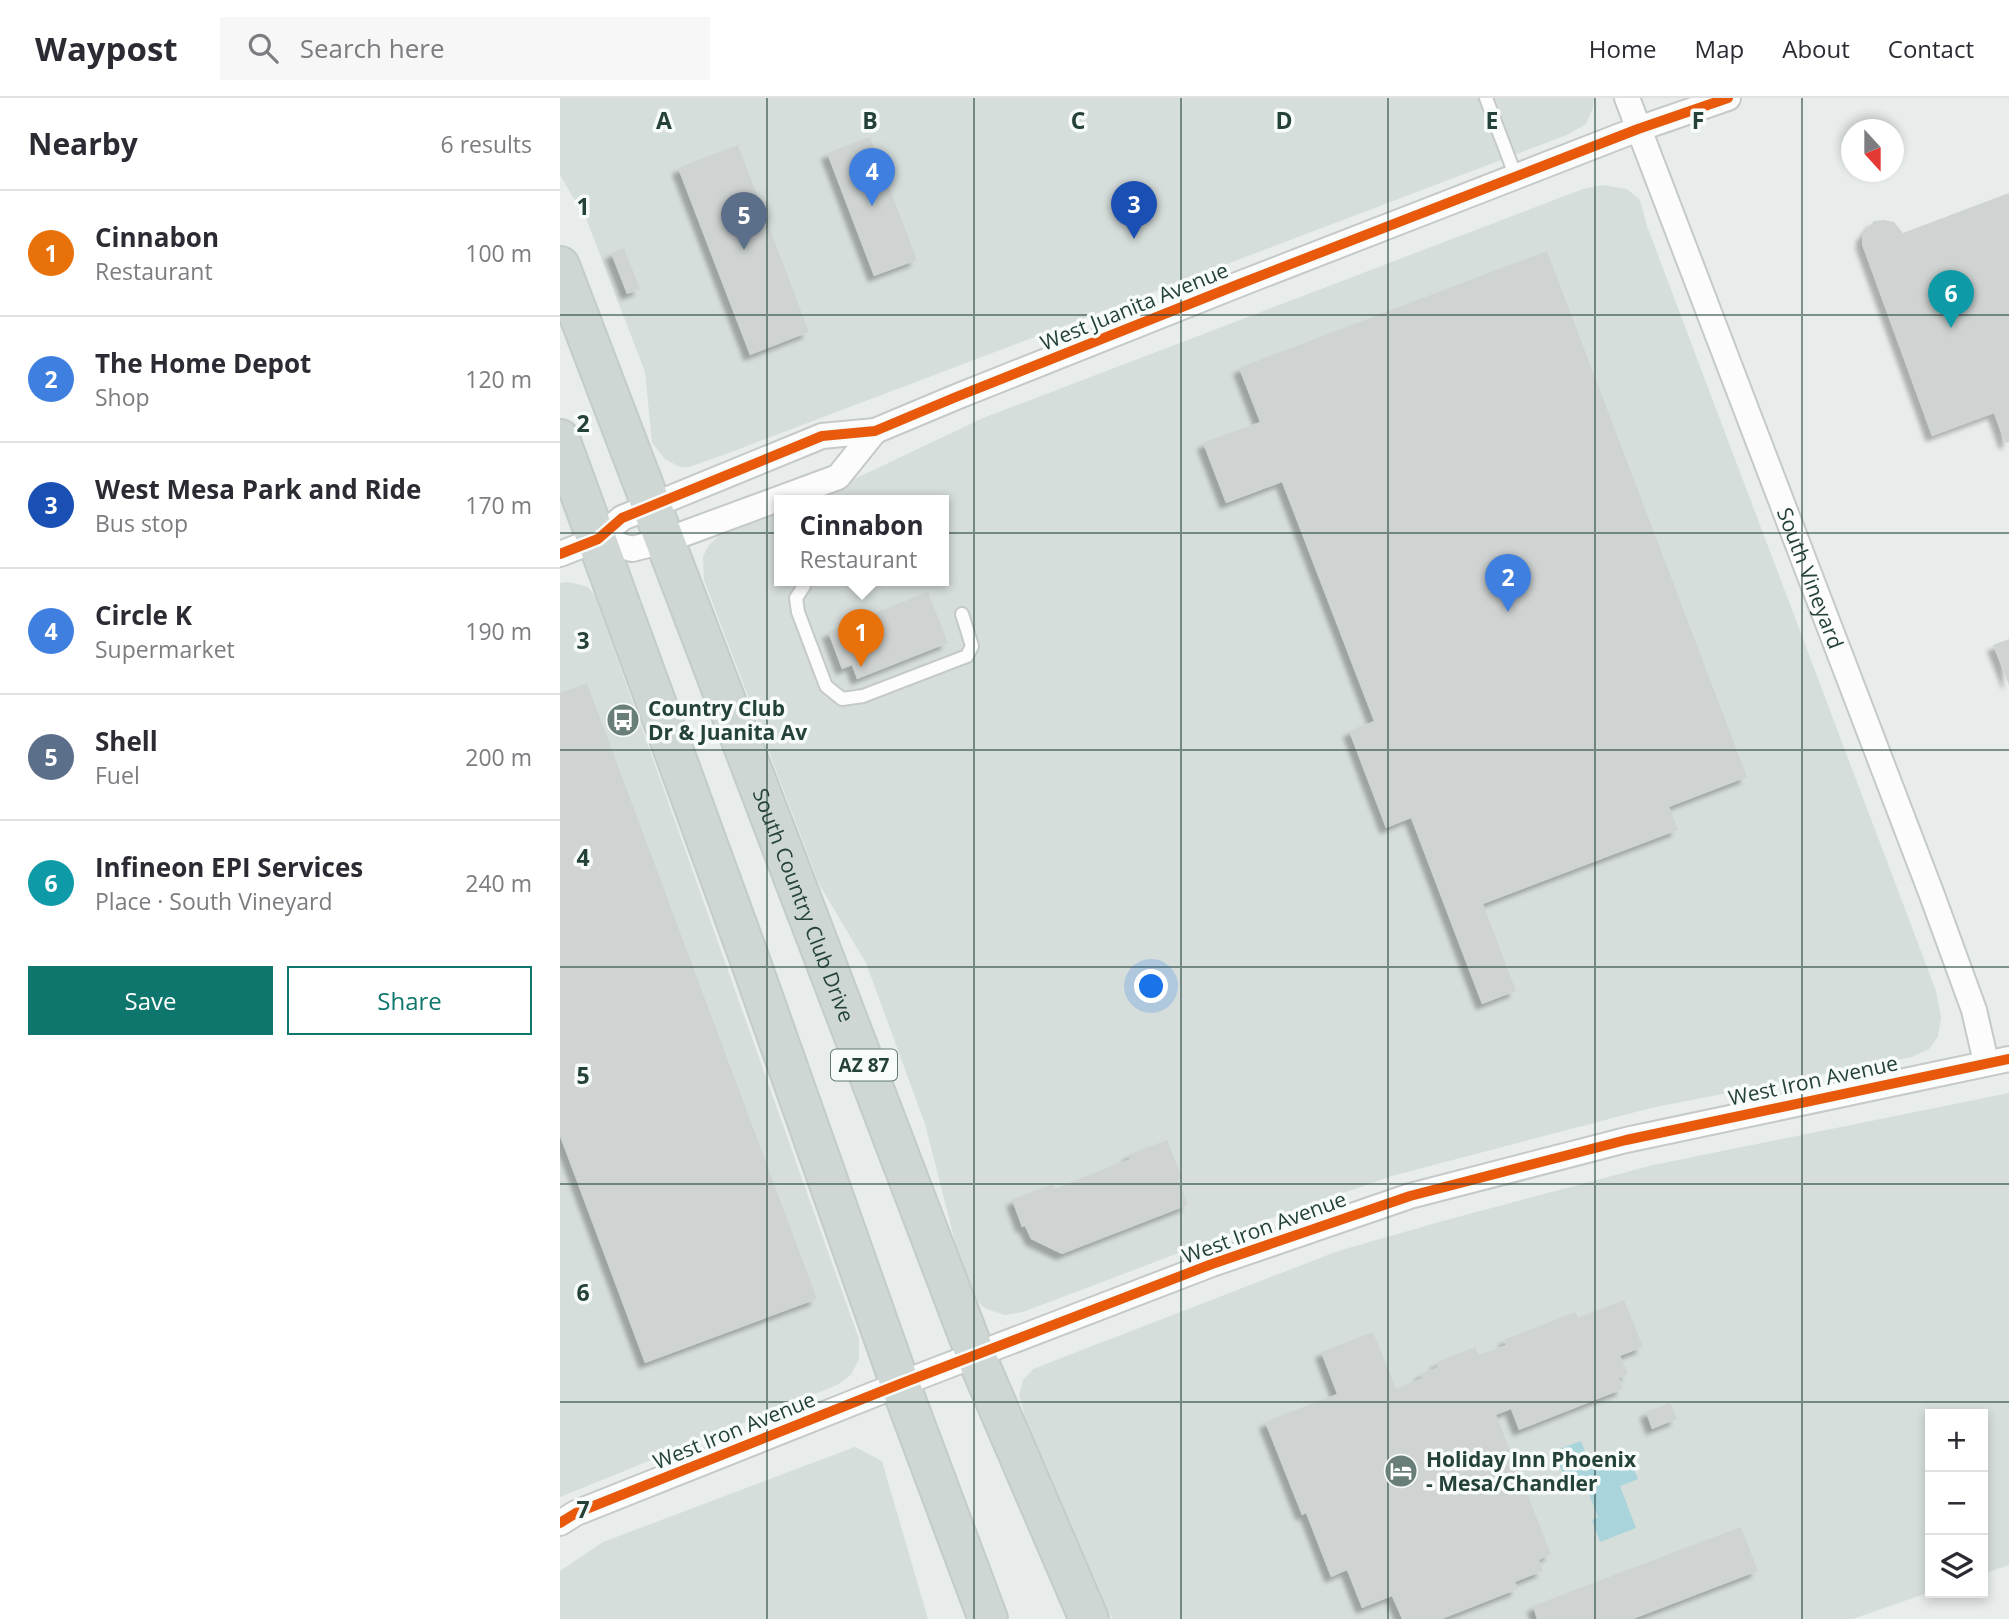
<!DOCTYPE html>
<meta charset="utf-8">
<style>
:root{--surface:#fff;--page:#f7f7f7;--text:#2b2b33;--muted:#7c7c81;--line:#e1e1e2;--accent:#0f766e}
body{margin:0;font-family:"Open Sans",sans-serif;background:var(--page);color:var(--text)}
.controls{position:absolute;right:21px;bottom:21px;display:grid;overflow:hidden;border-radius:0px;box-shadow:0 4px 10px #0003}
.controls button{width:63px;height:63px;display:grid;place-items:center;padding:0;border:0;border-bottom:2px solid var(--line);background:var(--surface);color:var(--text);font:35px sans-serif}
.compass{position:absolute;left:1281px;top:21px;width:63px;height:63px;border-radius:50%;background:var(--surface);box-shadow:0 4px 10px #0003;rotate:159deg}
.you{position:absolute;left:592px;top:889px;width:24px;height:24px;margin:-18px;border:5px solid #fff;border-radius:50%;background:#1a73e8;box-shadow:0 0 0 10px #1a73e833}
.badge{display:grid;place-items:center;width:46px;height:46px;border-radius:50%;background:var(--accent);color:#fff;font-size:23px;font-weight:700}
.pin{position:absolute;translate:-50% -58px;filter:drop-shadow(0 2px 4px #0008)}
.pin::after{content:'';position:absolute;top:37px;width:24px;height:21px;background:inherit;clip-path:polygon(0 0,100% 0,50% 100%)}
.popup{position:absolute;left:214px;top:397px;width:175px;height:91px;box-sizing:border-box;display:grid;place-content:center;border-radius:0px;background:var(--surface);filter:drop-shadow(0 2px 5px #0005);font-size:23px;white-space:nowrap;color:var(--muted)}
.popup b{font-size:26px;color:var(--text)}
.popup::after{content:'';position:absolute;left:50%;top:100%;margin-left:-14px;border:14px solid transparent;border-top-color:var(--surface)}
.list{margin:0;padding:0;list-style:none}
h2{display:flex;justify-content:space-between;align-items:center;height:91px;margin:0;padding:0 28px;font-size:30px}
h2 small{font-size:23px;font-weight:400;color:var(--muted)}
.list li{display:grid;grid-template-columns:46px 1fr auto;gap:21px;align-items:center;box-sizing:border-box;height:126px;padding:0 28px;border-top:2px solid var(--line)}
.list b{display:block;font-size:26px;white-space:nowrap}
.list p{margin:0;font-size:23px;white-space:nowrap;color:var(--muted)}
.list em{font-size:23px;font-style:normal;color:var(--muted)}
.actions{display:flex;gap:14px;padding:21px 28px}
.actions a{flex:1;padding:16px 0;border:2px solid var(--accent);border-radius:0px;text-align:center;font-size:24px;color:var(--accent)}
.actions .main{background:var(--accent);color:#fff}
.icon{flex:none;width:38px;height:38px;fill:none;stroke:currentColor;stroke-width:2;stroke-linecap:round;stroke-linejoin:round}
.map{position:relative;flex:none;width:1449px;height:1521px;overflow:hidden}
header{display:flex;align-items:center;gap:42px;box-sizing:border-box;height:98px;padding:0 35px;background:var(--surface);border-bottom:2px solid var(--line)}
header strong{font-size:33px}
nav{display:flex;gap:38px;margin-inline-start:auto;font-size:24px}
.search{width:490px;height:63px;background:var(--page);display:flex;align-items:center;gap:18px;box-sizing:border-box;padding:0 24px;border-radius:0px;color:var(--muted);font-size:26px}
main{display:flex}
aside{flex:1;background:var(--surface)}
.map>svg:first-child{display:block}
</style>
<header>
<strong>Waypost</strong>
<div class="search"><svg class="icon" aria-label="search" viewBox="0 0 24 24"><circle cx="10" cy="10" r="6"/><path d="M15 15l6 6"/></svg>Search here</div>
<nav><a>Home</a><a>Map</a><a>About</a><a>Contact</a></nav>
</header>
<main>
<aside>
<h2>Nearby<small>6 results</small></h2>
<ul class="list">
<li><span class="badge" style="background:#e8710a">1</span><div><b>Cinnabon</b><p>Restaurant</p></div><em>100 m</em></li>
<li><span class="badge" style="background:#3f7fe0">2</span><div><b>The Home Depot</b><p>Shop</p></div><em>120 m</em></li>
<li><span class="badge" style="background:#1a4fb4">3</span><div><b>West Mesa Park and Ride</b><p>Bus stop</p></div><em>170 m</em></li>
<li><span class="badge" style="background:#3f7fe0">4</span><div><b>Circle K</b><p>Supermarket</p></div><em>190 m</em></li>
<li><span class="badge" style="background:#5c6f8a">5</span><div><b>Shell</b><p>Fuel</p></div><em>200 m</em></li>
<li><span class="badge" style="background:#0f9aa8">6</span><div><b>Infineon EPI Services</b><p>Place · South Vineyard</p></div><em>240 m</em></li>
</ul>
<div class="actions"><a class="main">Save</a><a>Share</a></div>
</aside>
<div class="map">
<svg width="1449" height="1521" viewBox="0 0 1449 1521">
<defs>
<filter id="shadow"><feDropShadow dx="-6" dy="6" stdDeviation="2" flood-color="#0004"/></filter>
</defs>
<rect width="100%" height="100%" fill="#e8edeb"/>
<!-- built -->
<g fill="#d6dedb">
<path d="M0,0H1034L1033,10L1026,26L1007,37L166,356L129,369H120L105,361L92,345L85,274L27,123L0,77Z"/>
<path d="M1043,87L1067,91L1080,102L1087,128L1376,893L1381,919L1378,939L1369,951L1352,959L1091,1010L832,1078L711,1120L463,1214L445,1217L426,1211L413,1200L405,1183L365,1026L306,865L259,786L144,482L143,458L149,447L159,438L219,414V483H383V403H248L423,320L1023,91Z"/>
<path d="M9,484L28,489L35,498L299,1241V1261L291,1277L277,1287L0,1399V485Z"/>
<path d="M1449,995V1467L1423,1476V1316H1370V1494L1293,1521H552L466,1322L459,1297L463,1282L473,1271L778,1153L890,1121L1093,1067Z"/>
<path d="M295,1349L322,1363L368,1521H0V1473L43,1444Z"/>
</g>
<!-- water -->
<path fill="#a9d4db" d="M1021,1343L1030,1366L1066,1352L1078,1381L1060,1388L1076,1430L1040,1444L1032,1422L1038,1419L1024,1383L1008,1388L994,1353Z"/>
<!-- building -->
<g fill="#cfd4d2" filter="url(#shadow)">
<path d="M310,39L357,162L314,178L267,55Z"/>
<path d="M178,47L249,234L190,257L118,70Z"/>
<path d="M1449,95V344L1445,345L1434,315L1372,338L1302,146V138L1314,123L1324,122L1334,124L1343,135Z"/>
<path d="M64,150L80,191L67,196L51,155Z"/>
<path d="M987,153L1187,679L1109,709L1118,732L923,806L956,893L922,906L851,720L826,730L789,633L814,623L722,384L666,405L643,345L700,324L679,270Z"/>
<path d="M368,494L388,545L297,581L292,567L282,571L268,534Z"/>
<path d="M1449,541V587L1433,547Z"/>
<path d="M27,585L257,1201L85,1265L0,1038V595Z"/>
<path d="M607,1042L622,1080L618,1082L628,1107L502,1156L471,1141L465,1128L462,1129L452,1102L493,1086L495,1091L570,1061L568,1057Z"/>
<path d="M1064,1202L1083,1249L1060,1258L1068,1276L1059,1280L1063,1291L959,1332L951,1311L936,1317L991,1456L979,1462L983,1473L955,1484L958,1491L882,1521H842L832,1498L802,1510L787,1472L771,1479L746,1415L742,1417L705,1324L777,1296L761,1254L813,1234L836,1291L862,1280L860,1276L878,1269L876,1265L915,1249L919,1257L946,1247L944,1242L1016,1214L1018,1220Z"/>
<path d="M1110,1305L1117,1321L1092,1331L1086,1314Z"/>
<path d="M1181,1429L1198,1473L1073,1521H977L973,1508Z"/>
</g>
<g fill="none" stroke-linecap="round" stroke-linejoin="round">
<defs>
<g id="service">
<path d="M926,0L956,79"/>
<path d="M244,488L236,500L238,514L266,588L282,601L303,598L407,558L412,548L402,516"/>
</g>
<g id="minor">
<path id="s1" d="M1067,0L1372,797L1414,912L1426,964"/>
<path d="M38,441L72,451L104,443L278,379L315,333"/>
<path d="M0,456L38,441L62,420L262,338L315,333L396,299L682,185L1078,31L1168,0"/>
<path d="M0,1425L16,1415L340,1286L652,1166L850,1098L1066,1042L1449,961"/>
</g>
<g id="primary">
<path id="s2" d="M0,168L416,1258L529,1521"/>
<path d="M0,341L190,862L340,1286L428,1521"/>
</g>
</defs>
<!-- service casing -->
<use href="#service" stroke="#c5cac8" stroke-width="16"/>
<!-- minor casing -->
<use href="#minor" stroke="#c5cac8" stroke-width="28"/>
<!-- primary casing -->
<use href="#primary" stroke="#c3ccc9" stroke-width="42"/>
<!-- service -->
<use href="#service" stroke="#fcfcfc" stroke-width="12"/>
<!-- minor -->
<use href="#minor" stroke="#fcfcfc" stroke-width="24"/>
<!-- primary -->
<use href="#primary" stroke="#cfd7d5" stroke-width="38"/>
<defs>
<g id="cycleway">
<path d="M0,456L38,441L62,420L262,338L315,333L396,299L682,185L1078,31L1168,0"/>
<path d="M0,1425L16,1415L340,1286L652,1166L850,1098L1066,1042L1449,961"/>
</g>
</defs>
<!-- cycleway casing -->
<use href="#cycleway" stroke="#f7fbf9" stroke-width="15"/>
<!-- cycleway -->
<use href="#cycleway" stroke="#e8590c" stroke-width="10"/>
</g>
<!-- grid -->
<path fill="none" stroke="#24423a" stroke-width="2" stroke-opacity="0.55" d="M207,0V1521M414,0V1521M621,0V1521M828,0V1521M1035,0V1521M1242,0V1521M0,217H1449M0,435H1449M0,652H1449M0,869H1449M0,1086H1449M0,1304H1449"/>
<!-- icons -->
<defs>
<symbol id="bus-disc" viewBox="-11 -11 22 22"><circle r="9.5" fill="#697e78" stroke="#f7fbf9"/><path d="M-5-6H5V4H4V6H2V4H-2V6H-4V4H-5ZM-3.5-4V0h7V-4ZM-3.5 1.2v1.5H-2V1.2ZM2 1.2v1.5H3.5V1.2Z" fill="#fff"/></symbol>
<symbol id="hotel-disc" viewBox="-11 -11 22 22"><circle r="9.5" fill="#697e78" stroke="#f7fbf9"/><path d="M-6-4.5h1.5V1H6V5H4.5V3h-9V5H-6ZM-4 0a1.8 1.8 0 1 1 3.6 0ZM.5 0V-2.5h3Q6-2.5 6 0Z" fill="#fff"/></symbol>
</defs>
<g fill-rule="evenodd">
<use href="#bus-disc" x="44" y="603" width="38" height="38"/>
<use href="#hotel-disc" x="822" y="1354" width="38" height="38"/>
</g>
<g text-anchor="middle" dominant-baseline="central" stroke-width="7" stroke-linejoin="round" paint-order="stroke">
<!-- shield labels -->
<rect fill="#f7fbf9" stroke="#637a73" stroke-width="2" x="271" y="951.5" width="66" height="31" rx="5"/>
<g font-size="19" font-weight="bold" fill="#24423a">
<text x="304" y="967">AZ 87</text>
</g>
<!-- street labels -->
<g font-size="21" fill="#24423a" stroke="#f7fbf9">
<text transform="translate(574 208) rotate(-22)">West Juanita Avenue</text>
<text stroke="none"><textPath href="#s1" startOffset="514">South Vineyard</textPath></text>
<text stroke="none"><textPath href="#s2" startOffset="684">South Country Club Drive</textPath></text>
<text transform="translate(1253 982) rotate(-12)">West Iron Avenue</text>
<text transform="translate(704 1129) rotate(-20)">West Iron Avenue</text>
<text transform="translate(174 1332) rotate(-22)">West Iron Avenue</text>
</g>
<!-- poi labels -->
<g font-size="21" font-weight="bold" fill="#24423a" stroke="#f7fbf9" text-anchor="start">
<text x="88" y="610">Country Club<tspan x="88" dy="24">Dr &amp; Juanita Av</tspan></text>
<text x="866" y="1361">Holiday Inn Phoenix<tspan x="866" dy="24">- Mesa/Chandler</tspan></text>
</g>
</g>
<g font-size="23" text-anchor="middle" font-weight="bold" fill="#24423a" stroke="#f7fbf9" stroke-width="7" stroke-linejoin="round" paint-order="stroke">
<text x="104" y="31">A</text>
<text x="310" y="31">B</text>
<text x="518" y="31">C</text>
<text x="724" y="31">D</text>
<text x="932" y="31">E</text>
<text x="1138" y="31">F</text>
<text x="23" y="117">1</text>
<text x="23" y="334">2</text>
<text x="23" y="551">3</text>
<text x="23" y="768">4</text>
<text x="23" y="986">5</text>
<text x="23" y="1203">6</text>
<text x="23" y="1420">7</text>
</g>
</svg>
<div class="controls">
<button>+</button>
<button>−</button>
<button><svg class="icon" aria-label="layers" viewBox="0 0 24 24"><path d="M12 4l9 5-9 5-9-5zM3 14l9 5 9-5"/></svg></button>
</div>
<svg class="compass" viewBox="-18 -18 36 36"><path d="M0-13l5 13h-10z" fill="#e53935"/><path d="M0 13l5-13h-10z" fill="#7c7c81"/></svg>
<div class="you"></div>
<div class="pin badge" style="left:301px;top:569px;background:#e8710a">1</div>
<div class="popup"><b>Cinnabon</b>Restaurant</div>
<div class="pin badge" style="left:948px;top:514px;background:#3f7fe0">2</div>
<div class="pin badge" style="left:574px;top:141px;background:#1a4fb4">3</div>
<div class="pin badge" style="left:312px;top:108px;background:#3f7fe0">4</div>
<div class="pin badge" style="left:184px;top:152px;background:#5c6f8a">5</div>
<div class="pin badge" style="left:1391px;top:230px;background:#0f9aa8">6</div>
</div>
</main>
